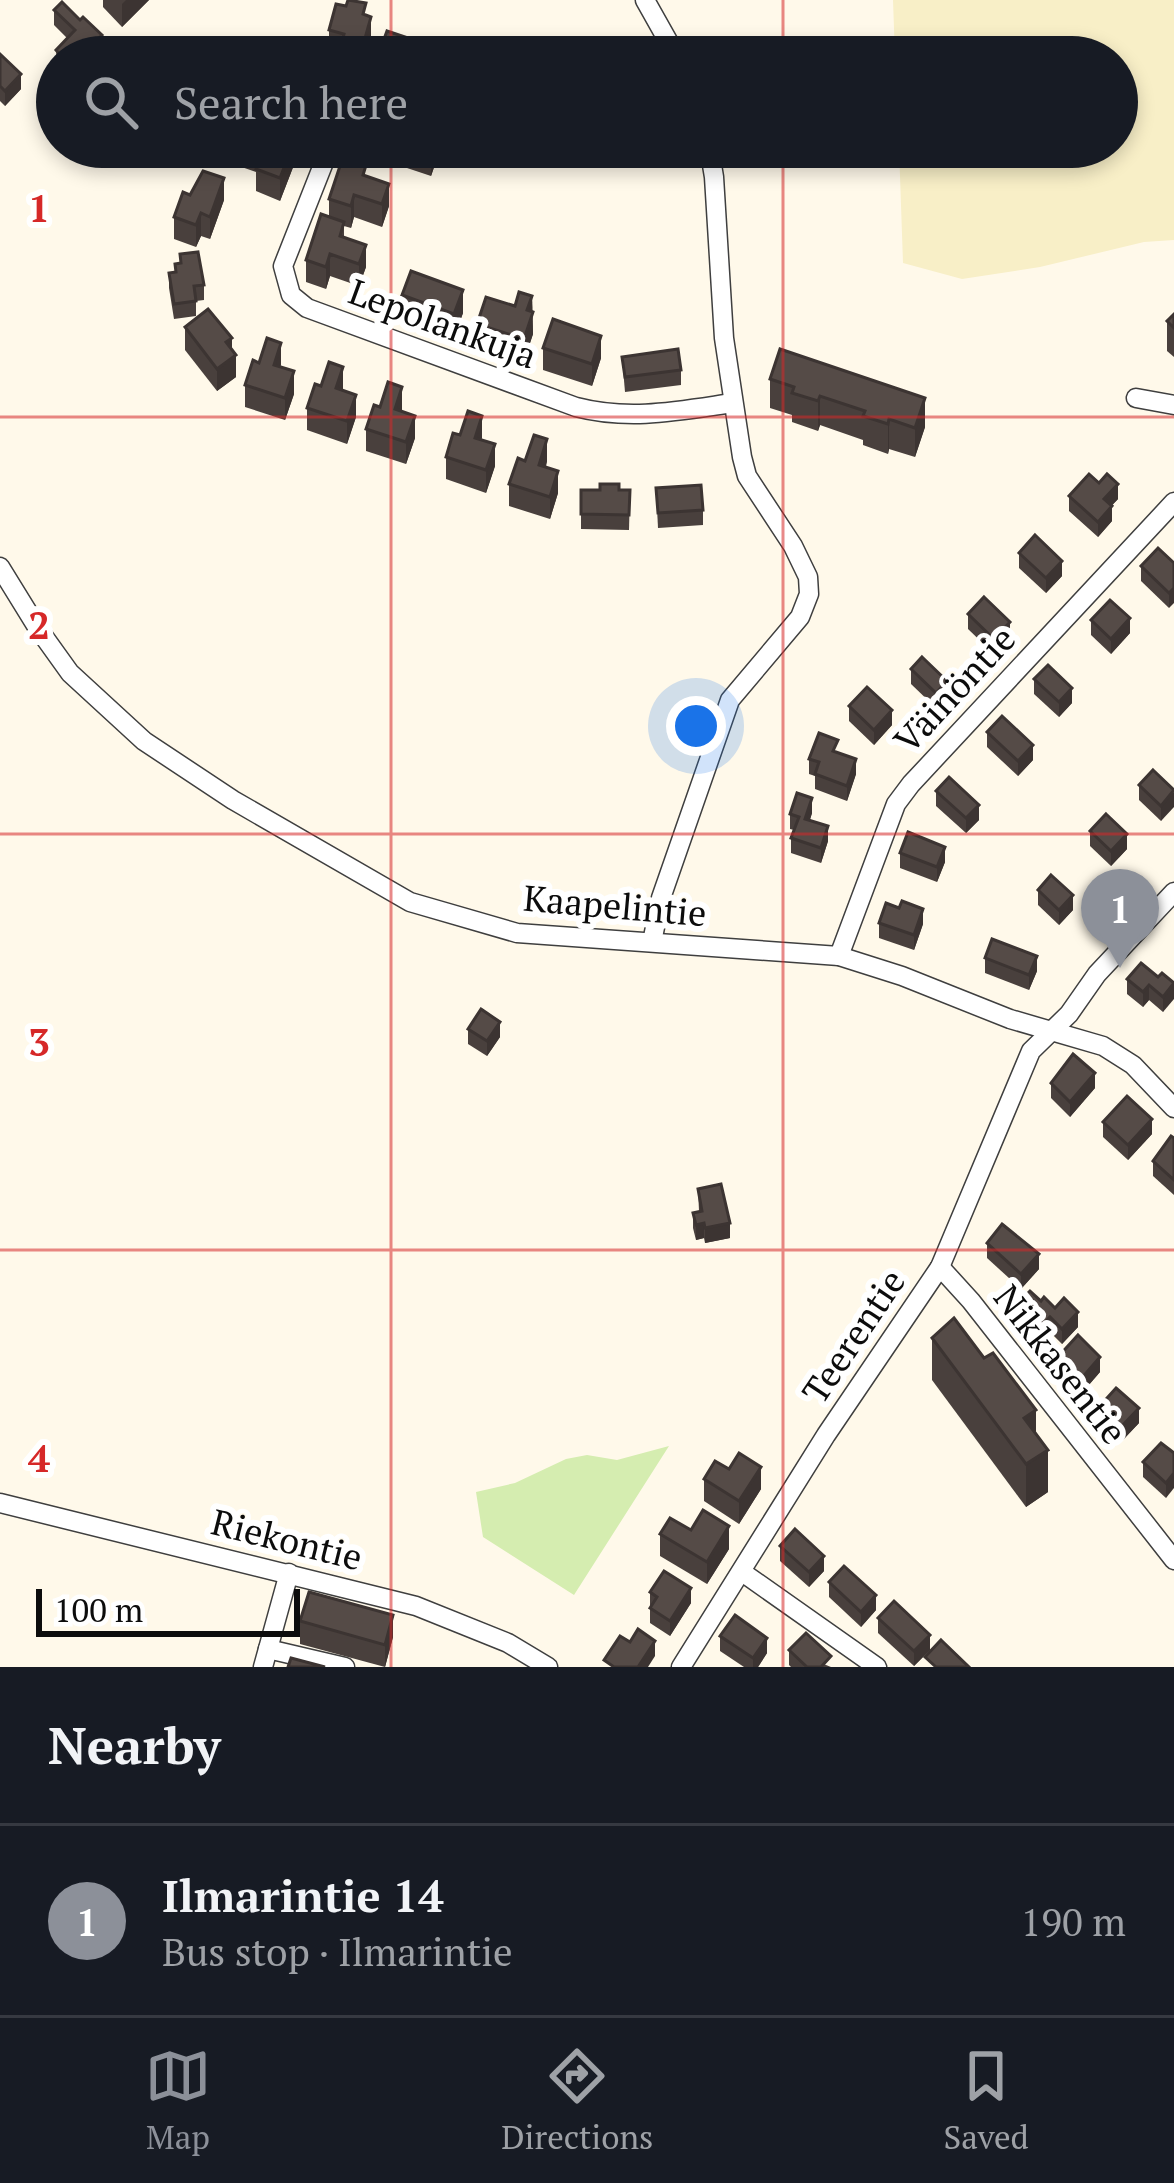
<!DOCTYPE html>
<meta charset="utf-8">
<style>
:root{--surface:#171b24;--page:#242831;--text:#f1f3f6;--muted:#9ea1a6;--line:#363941;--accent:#8c9099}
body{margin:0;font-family:"PT Serif",serif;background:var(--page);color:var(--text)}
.scale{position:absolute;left:36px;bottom:30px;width:264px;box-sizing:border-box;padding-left:12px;border:6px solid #0c0c0c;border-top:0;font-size:33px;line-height:42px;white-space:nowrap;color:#0c0c0c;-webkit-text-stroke:9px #fff;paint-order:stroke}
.you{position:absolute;left:696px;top:726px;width:42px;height:42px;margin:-30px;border:9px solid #fff;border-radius:50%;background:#1a73e8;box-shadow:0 0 0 18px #1a73e833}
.badge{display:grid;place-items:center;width:78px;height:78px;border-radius:50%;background:var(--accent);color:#fff;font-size:39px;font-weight:700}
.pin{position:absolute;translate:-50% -99px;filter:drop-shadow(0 3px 6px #0008)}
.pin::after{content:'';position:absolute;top:63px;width:42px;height:36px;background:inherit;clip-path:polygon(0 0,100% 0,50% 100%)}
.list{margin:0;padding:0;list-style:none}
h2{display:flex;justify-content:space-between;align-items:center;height:156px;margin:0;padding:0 48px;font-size:51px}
h2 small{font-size:39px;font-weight:400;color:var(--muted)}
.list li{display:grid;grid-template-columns:78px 1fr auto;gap:36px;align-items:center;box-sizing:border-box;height:192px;padding:0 48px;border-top:3px solid var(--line)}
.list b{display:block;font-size:45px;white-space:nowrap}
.list p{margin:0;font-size:39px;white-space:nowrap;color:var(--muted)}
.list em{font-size:39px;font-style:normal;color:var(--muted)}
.icon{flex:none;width:66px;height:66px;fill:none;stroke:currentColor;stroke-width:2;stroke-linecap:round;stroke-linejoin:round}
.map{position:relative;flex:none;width:1174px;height:1667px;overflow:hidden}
.search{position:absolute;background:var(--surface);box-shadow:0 6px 18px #0003;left:36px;right:36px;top:36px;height:132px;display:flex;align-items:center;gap:30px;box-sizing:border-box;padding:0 42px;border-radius:66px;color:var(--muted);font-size:45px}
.sheet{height:348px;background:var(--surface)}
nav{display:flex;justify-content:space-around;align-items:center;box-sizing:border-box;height:168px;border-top:3px solid var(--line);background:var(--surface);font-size:33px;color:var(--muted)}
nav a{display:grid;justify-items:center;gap:6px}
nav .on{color:var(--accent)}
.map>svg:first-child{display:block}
</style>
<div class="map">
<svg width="1174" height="1667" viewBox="0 0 1174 1667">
<rect width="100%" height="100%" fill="#fff9ea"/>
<!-- farmland -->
<path fill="#f8efc7" d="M893,0H1174V240L1144,242L1040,267L962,279L903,263L899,147H1117V57H895Z"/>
<!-- green -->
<path fill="#d5edb0" d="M669,1446L574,1595L483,1537L476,1492L515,1483L566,1459L587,1455L617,1460Z"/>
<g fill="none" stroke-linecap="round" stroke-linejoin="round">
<defs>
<g id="minor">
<path d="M645,0L677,57"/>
<path d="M330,147L283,266L291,295L307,308L576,407C630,421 678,411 733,403"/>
<path d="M1136,398L1174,405"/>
<path d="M0,567L37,627L70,673L144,741L233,800L410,902L517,933L839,956L902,976L1010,1019L1103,1046L1133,1065L1174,1108"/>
<path d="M652,942L661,898L730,700L800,617L809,594L808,577L793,546L747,476L742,457L724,338L714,177L709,147"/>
<path d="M839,956L896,804L911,784L1174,502"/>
<path d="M940,1267L971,1301L1174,1560"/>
<path d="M0,1503L416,1606L508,1643L548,1667"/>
<path d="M742,1572L877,1667"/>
<path d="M268,1649L345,1667"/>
<path d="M263,1667L289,1573"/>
<path d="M681,1667L826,1435L940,1267L1031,1051L1069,1014L1097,974L1174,892"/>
</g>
</defs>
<!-- minor casing -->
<use href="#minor" stroke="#3f3f3f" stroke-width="21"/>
<!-- minor -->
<use href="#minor" stroke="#fff" stroke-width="18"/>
</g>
<!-- wall -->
<g fill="#49403d">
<path d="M103,0H149L122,27L103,7Z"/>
<path d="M54,10L102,50L96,57H57V67L56,50L67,38L54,25Z"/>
<path d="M366,15L371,39L366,57H338V55L329,53V30Z"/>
<path d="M0,54L21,89L5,106L0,101Z"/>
<path d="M233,147H297V157L280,201L256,191V172L233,164Z"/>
<path d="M379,147H441L431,176L407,168V162L379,152Z"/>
<path d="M367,177L389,206L382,227L354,217L351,228L344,226V237L366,267L359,286L330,276L326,289L306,282V260L329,217V199Z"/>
<path d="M190,195L224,200L210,239L201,236L196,247L174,239V217Z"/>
<path d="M180,254L204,285V300L196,301V316L174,319L169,288V273L175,272V264L180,263Z"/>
<path d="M402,295L463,313L454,337L402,317Z"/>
<path d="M532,296L533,334L524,361L477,346V324Z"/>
<path d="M1174,314V357L1167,351V321Z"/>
<path d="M185,327L232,349L236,377L217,391L185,350Z"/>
<path d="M543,348L601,358L592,386L543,370Z"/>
<path d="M622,357L681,370V385L625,392Z"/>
<path d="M280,367L294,394L285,420L245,407V385Z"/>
<path d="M770,379L925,427L915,457L889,449L888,454L863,445V440L820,425L818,431L792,422V415L770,408Z"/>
<path d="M342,390L356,417L347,444L307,430V408Z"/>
<path d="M402,411L415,438L406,464L366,451V429Z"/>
<path d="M481,440L495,466L486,493L446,479V457Z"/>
<path d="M525,461H547L546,467L558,493L550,519L509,506V484Z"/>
<path d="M656,488L703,510V525L658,528Z"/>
<path d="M581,490H630L629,530L581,529Z"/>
<path d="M1069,496L1118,499L1112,505V521L1098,537L1069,511Z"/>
<path d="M1019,553L1062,576L1046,593L1019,568Z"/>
<path d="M1174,563L1169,608L1141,581V566Z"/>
<path d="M968,614L1010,637L994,654L968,629Z"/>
<path d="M1091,620L1130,633L1111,654L1091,635Z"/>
<path d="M911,669L947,696L936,708L911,684Z"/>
<path d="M1034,679L1072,703L1059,717L1034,694Z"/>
<path d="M849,706L892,725L874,745L849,721Z"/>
<path d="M987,732L1033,760L1018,776L987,747Z"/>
<path d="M838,753L856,774L847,801L815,789V776L809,774V759Z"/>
<path d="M1139,785L1174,790L1161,821L1139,800Z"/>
<path d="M936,791L979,820L966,833L936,806Z"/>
<path d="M812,813L810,820L828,841L821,863L791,853V838L794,830L790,829V814Z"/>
<path d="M1090,831L1127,849L1111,866L1090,846Z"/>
<path d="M900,853L945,862L937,882L900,868Z"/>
<path d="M1038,890L1073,910L1059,925L1038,905Z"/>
<path d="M879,923L923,924L914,950L879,938Z"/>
<path d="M985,958L1037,971L1029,990L985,973Z"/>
<path d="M1158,977L1174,983L1163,1012L1149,1000L1143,1007L1127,994V979Z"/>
<path d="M468,1029L500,1037L487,1056L468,1044Z"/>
<path d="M1051,1083L1095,1088L1070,1117L1051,1098Z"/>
<path d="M1103,1122L1152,1134L1128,1160L1103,1137Z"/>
<path d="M1174,1138V1195L1153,1176V1161Z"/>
<path d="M698,1189L730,1238L705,1243L704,1238L696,1240L693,1228V1213L699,1211Z"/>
<path d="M987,1243L1039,1269L1021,1289L987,1258Z"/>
<path d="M1041,1301L1055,1308L1078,1327L1062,1344L1050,1332L1038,1345L1014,1322V1307Z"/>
<path d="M932,1338L1036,1433L1048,1492L1026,1507L932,1380Z"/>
<path d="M1058,1357L1100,1372L1081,1394L1058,1372Z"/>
<path d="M1099,1407L1139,1423L1121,1442L1099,1422Z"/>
<path d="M1174,1453L1166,1498L1143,1477V1462Z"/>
<path d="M704,1479L761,1489L739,1524L704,1501Z"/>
<path d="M691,1530L729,1549L707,1584L660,1556V1534Z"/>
<path d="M780,1546L824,1571L809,1587L780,1561Z"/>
<path d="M829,1582L876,1610L861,1627L829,1597Z"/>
<path d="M650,1592L691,1603L670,1636L650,1623Z"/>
<path d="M878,1618L930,1650L914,1666L878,1633Z"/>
<path d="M300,1621L393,1637L385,1667L300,1644Z"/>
<path d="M720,1636L767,1653L758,1667H744L720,1651Z"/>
<path d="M789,1650L831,1667H791L789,1665Z"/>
</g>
<!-- shaded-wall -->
<g fill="#3c3432">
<path d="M126,0H149L122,27V4Z"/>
<path d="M371,17V39L366,57H364V42Z"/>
<path d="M102,35V50L96,57H81Z"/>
<path d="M21,74V89L5,106V91Z"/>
<path d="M292,147H297V157L280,201V178Z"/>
<path d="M434,147H441L431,176V154Z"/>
<path d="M224,178V200L210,239V217Z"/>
<path d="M389,184V206L382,227V204Z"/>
<path d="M354,195V217L351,228V206Z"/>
<path d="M201,213V236L196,247V225Z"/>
<path d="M366,245V267L359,286V264Z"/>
<path d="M330,254V276L326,289V267Z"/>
<path d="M463,290V313L454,337V314Z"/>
<path d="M532,296L533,334L524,361L527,310Z"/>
<path d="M601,336V358L592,386V364Z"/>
<path d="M232,338V358L236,355V377L217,391V369L226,342Z"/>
<path d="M281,343V365L274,387V365Z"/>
<path d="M343,367V389L336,411V388Z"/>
<path d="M294,371V394L285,420V398Z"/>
<path d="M402,387V410L395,431V409Z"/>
<path d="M356,395V417L347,444V421Z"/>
<path d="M820,396V425L818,431V401Z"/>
<path d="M925,398V427L915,457V428Z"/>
<path d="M415,416V438L406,464V442Z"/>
<path d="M482,416V438L475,460V438Z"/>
<path d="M889,419V449L888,454V424Z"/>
<path d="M547,439V461L539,487V465Z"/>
<path d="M495,444V466L486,493V470Z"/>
<path d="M558,471V493L550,519V497Z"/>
<path d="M1118,484V499L1104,514V499Z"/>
<path d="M1112,506V521L1098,537V522Z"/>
<path d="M1062,561V576L1046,593V578Z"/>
<path d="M1174,588V603L1169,608V593Z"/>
<path d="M1130,618V633L1111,654V639Z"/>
<path d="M1010,622V637L994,654V639Z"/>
<path d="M947,681V696L936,708V693Z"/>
<path d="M1072,688V703L1059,717V702Z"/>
<path d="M892,710V725L874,745V730Z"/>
<path d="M1033,745V760L1018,776V761Z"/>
<path d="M856,759V774L847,801V786Z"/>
<path d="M1174,792V807L1161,821V806Z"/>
<path d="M812,798V813L805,834V819Z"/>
<path d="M979,805V820L966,833V818Z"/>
<path d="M828,826V841L821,863V848Z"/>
<path d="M1127,834V849L1111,866V851Z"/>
<path d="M945,847V862L937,882V867Z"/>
<path d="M1073,895V910L1059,925V910Z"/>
<path d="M923,909V924L914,950V935Z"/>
<path d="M1037,956V971L1029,990V975Z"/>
<path d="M1174,984V999L1163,1012V997Z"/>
<path d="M1149,985V1000L1143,1007V992Z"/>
<path d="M500,1022V1037L487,1056V1041Z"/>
<path d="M1095,1073V1088L1070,1117V1102Z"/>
<path d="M1152,1119V1134L1128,1160V1145Z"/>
<path d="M704,1223V1238L696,1240V1225Z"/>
<path d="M730,1223V1238L705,1243V1228Z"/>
<path d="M1039,1254V1269L1021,1289V1274Z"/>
<path d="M1078,1312V1327L1062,1344V1329Z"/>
<path d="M1050,1317V1332L1038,1345V1330Z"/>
<path d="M1100,1357V1372L1081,1394V1379Z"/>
<path d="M1139,1408V1423L1121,1442V1427Z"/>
<path d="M1036,1410V1452L1024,1418Z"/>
<path d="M1048,1450V1492L1026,1507V1464Z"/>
<path d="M761,1467V1489L739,1524V1501Z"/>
<path d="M1174,1473V1488L1166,1498V1483Z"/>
<path d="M729,1526V1549L707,1584V1562Z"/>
<path d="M824,1556V1571L809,1587V1572Z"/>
<path d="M691,1588V1603L670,1636V1621Z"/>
<path d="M876,1595V1610L861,1627V1612Z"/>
<path d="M393,1615V1637L385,1667V1645Z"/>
<path d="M930,1635V1650L914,1666V1651Z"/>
<path d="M767,1638V1653L758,1667H753V1658Z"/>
<path d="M655,1641V1656L648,1667H638Z"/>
</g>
<!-- building -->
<g fill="#554b47" stroke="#3c3432" stroke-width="3">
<path d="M348,0L366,3L363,14L371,17L364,42L357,40L352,57H338L344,34L329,30L336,4L346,6Z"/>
<path d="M62,2L80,20L83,17L102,35L81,57H62L56,50L75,30L54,10Z"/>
<path d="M387,31L426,44L422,57H383V55L379,53Z"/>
<path d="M272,45L292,52L291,57H268Z"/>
<path d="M0,54L21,74L5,91L0,86Z"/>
<path d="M248,147H292L280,178L256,169L262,152Z"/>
<path d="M411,147H434L431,154Z"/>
<path d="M344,154L367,162L363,175L389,184L382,204L354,195L351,206L329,199Z"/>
<path d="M203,171L224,178L210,217L201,213L196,225L174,217L183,192L190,195Z"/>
<path d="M321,214L344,222L340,236L366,245L359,264L330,254L326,267L306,260Z"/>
<path d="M198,252L204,285L194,286L196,301L174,304L169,273L176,272L175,264L181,263L180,254Z"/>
<path d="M411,271L463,290L454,314L402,295Z"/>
<path d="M519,292L532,296L527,310L533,312L524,339L477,324L486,297L515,306Z"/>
<path d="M208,309L232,338L226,342L236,355L217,369L185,327Z"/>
<path d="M1174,314V328L1167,321Z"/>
<path d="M553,319L601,336L592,364L543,348Z"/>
<path d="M267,338L281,343L274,365L294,371L285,398L245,385L253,360L259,363Z"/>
<path d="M678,349L681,370L625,377L622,357Z"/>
<path d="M780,349L925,398L915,428L889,419L888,424L863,416L865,411L820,396L818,401L792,393L794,387L770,379Z"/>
<path d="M329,362L343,367L336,388L356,395L347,421L307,408L315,384L321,386Z"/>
<path d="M388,382L402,387L395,409L415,416L406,442L366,429L374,405L380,407Z"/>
<path d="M468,411L482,416L475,438L495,444L486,470L446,457L453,433L460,435Z"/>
<path d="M534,435L547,439L539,465L558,471L550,497L509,484L518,458L525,461Z"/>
<path d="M1089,474L1099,483L1107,474L1118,484L1104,499L1112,506L1098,522L1069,496Z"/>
<path d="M600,484H619V490H630L629,515L581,514V490H600Z"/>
<path d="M701,485L703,510L658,513L656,488Z"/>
<path d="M1035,535L1062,561L1046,578L1019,553Z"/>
<path d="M1158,548L1174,563V588L1169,593L1141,566Z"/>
<path d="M984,597L1010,622L994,639L968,614Z"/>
<path d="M1110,600L1130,618L1111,639L1091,620Z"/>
<path d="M922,657L947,681L936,693L911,669Z"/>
<path d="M1048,665L1072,688L1059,702L1034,679Z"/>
<path d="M867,687L892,710L874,730L849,706Z"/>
<path d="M1002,716L1033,745L1018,761L987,732Z"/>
<path d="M819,733L838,740L833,751L856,759L847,786L815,774L819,762L809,759Z"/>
<path d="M1153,770L1174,790L1161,806L1139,785Z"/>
<path d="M949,777L979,805L966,818L936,791Z"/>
<path d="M797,793L812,798L805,819L828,826L821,848L791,838L799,817L790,814Z"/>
<path d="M1106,814L1127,834L1111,851L1090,831Z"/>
<path d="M908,832L945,847L937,867L900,853Z"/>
<path d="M1051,875L1073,895L1059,910L1038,890Z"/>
<path d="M902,901L923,909L914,935L879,923L886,903L899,908Z"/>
<path d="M992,939L1037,956L1029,975L985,958Z"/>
<path d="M1141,963L1158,977L1162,973L1174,983L1163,997L1149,985L1143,992L1127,979Z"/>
<path d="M481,1009L500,1022L487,1041L468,1029Z"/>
<path d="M1073,1054L1095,1073L1070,1102L1051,1083Z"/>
<path d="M1127,1096L1152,1119L1128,1145L1103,1122Z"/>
<path d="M1171,1136L1174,1138V1180L1153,1161Z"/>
<path d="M721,1184L730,1223L705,1228L704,1223L696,1225L693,1213L702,1211L698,1189Z"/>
<path d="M1002,1224L1039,1254L1021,1274L987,1243Z"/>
<path d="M1030,1291L1041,1301L1044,1297L1055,1308L1064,1298L1078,1312L1062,1329L1050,1317L1038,1330L1014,1307Z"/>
<path d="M954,1318L984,1358L993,1353L1036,1410L1024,1418L1048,1450L1026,1464L932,1338Z"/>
<path d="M1078,1335L1100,1357L1081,1379L1058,1357Z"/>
<path d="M1116,1388L1139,1408L1121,1427L1099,1407Z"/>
<path d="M1161,1443L1174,1453V1473L1166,1483L1143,1462Z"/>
<path d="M739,1453L761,1467L739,1501L704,1479L715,1461L729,1469Z"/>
<path d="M703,1510L729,1526L707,1562L660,1534L670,1518L691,1530Z"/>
<path d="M795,1529L824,1556L809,1572L780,1546Z"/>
<path d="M844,1566L876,1595L861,1612L829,1582Z"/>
<path d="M664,1571L691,1588L670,1621L650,1608L657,1597L650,1592Z"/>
<path d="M309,1592L393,1615L385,1645L300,1621Z"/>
<path d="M894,1601L930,1635L914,1651L878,1618Z"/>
<path d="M735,1615L767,1638L753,1658L720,1636Z"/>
<path d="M638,1629L655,1641L638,1667H614L604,1660L620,1636L630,1642Z"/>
<path d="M806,1633L831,1656L821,1667H807L789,1650Z"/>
<path d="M941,1640L969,1667H936L925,1657Z"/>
<path d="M291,1658L325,1667H288Z"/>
</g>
<!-- grid -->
<path fill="none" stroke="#d62828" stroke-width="3" stroke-opacity="0.55" d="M391,0V57M783,0V57M391,147V1667M783,147V1667M0,417H1174M0,834H1174M0,1250H1174"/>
<g text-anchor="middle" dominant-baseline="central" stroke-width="12" stroke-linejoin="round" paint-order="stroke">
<!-- street labels -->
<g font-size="36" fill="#0c0c0c" stroke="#fff">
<text transform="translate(443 323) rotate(20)">Lepolankuja</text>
<text transform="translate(954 689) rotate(-47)">Väinöntie</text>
<text transform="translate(615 905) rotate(5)">Kaapelintie</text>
<text transform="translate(853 1336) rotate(-56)">Teerentie</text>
<text transform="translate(1061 1364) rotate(52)">Nikkasentie</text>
<text transform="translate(287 1539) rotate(14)">Riekontie</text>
</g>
</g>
<g font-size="39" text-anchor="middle" font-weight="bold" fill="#d62828" stroke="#fff" stroke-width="12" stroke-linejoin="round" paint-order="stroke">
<text x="39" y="222">1</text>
<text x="39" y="639">2</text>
<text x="39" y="1056">3</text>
<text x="39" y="1472">4</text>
</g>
</svg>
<div class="scale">100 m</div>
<div class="you"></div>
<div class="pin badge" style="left:1120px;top:968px">1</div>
<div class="search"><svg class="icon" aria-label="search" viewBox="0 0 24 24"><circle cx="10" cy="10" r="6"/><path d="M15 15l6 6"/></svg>Search here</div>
</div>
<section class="sheet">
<h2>Nearby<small></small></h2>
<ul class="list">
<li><span class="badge">1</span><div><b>Ilmarintie 14</b><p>Bus stop · Ilmarintie</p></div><em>190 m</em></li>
</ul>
</section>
<nav>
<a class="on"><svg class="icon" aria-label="map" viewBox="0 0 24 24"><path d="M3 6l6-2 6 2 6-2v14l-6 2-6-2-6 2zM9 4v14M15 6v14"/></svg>Map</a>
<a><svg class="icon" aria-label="directions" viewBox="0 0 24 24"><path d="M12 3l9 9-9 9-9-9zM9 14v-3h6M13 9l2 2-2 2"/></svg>Directions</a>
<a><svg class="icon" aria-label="saved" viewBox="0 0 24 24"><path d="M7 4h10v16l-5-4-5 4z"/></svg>Saved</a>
</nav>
